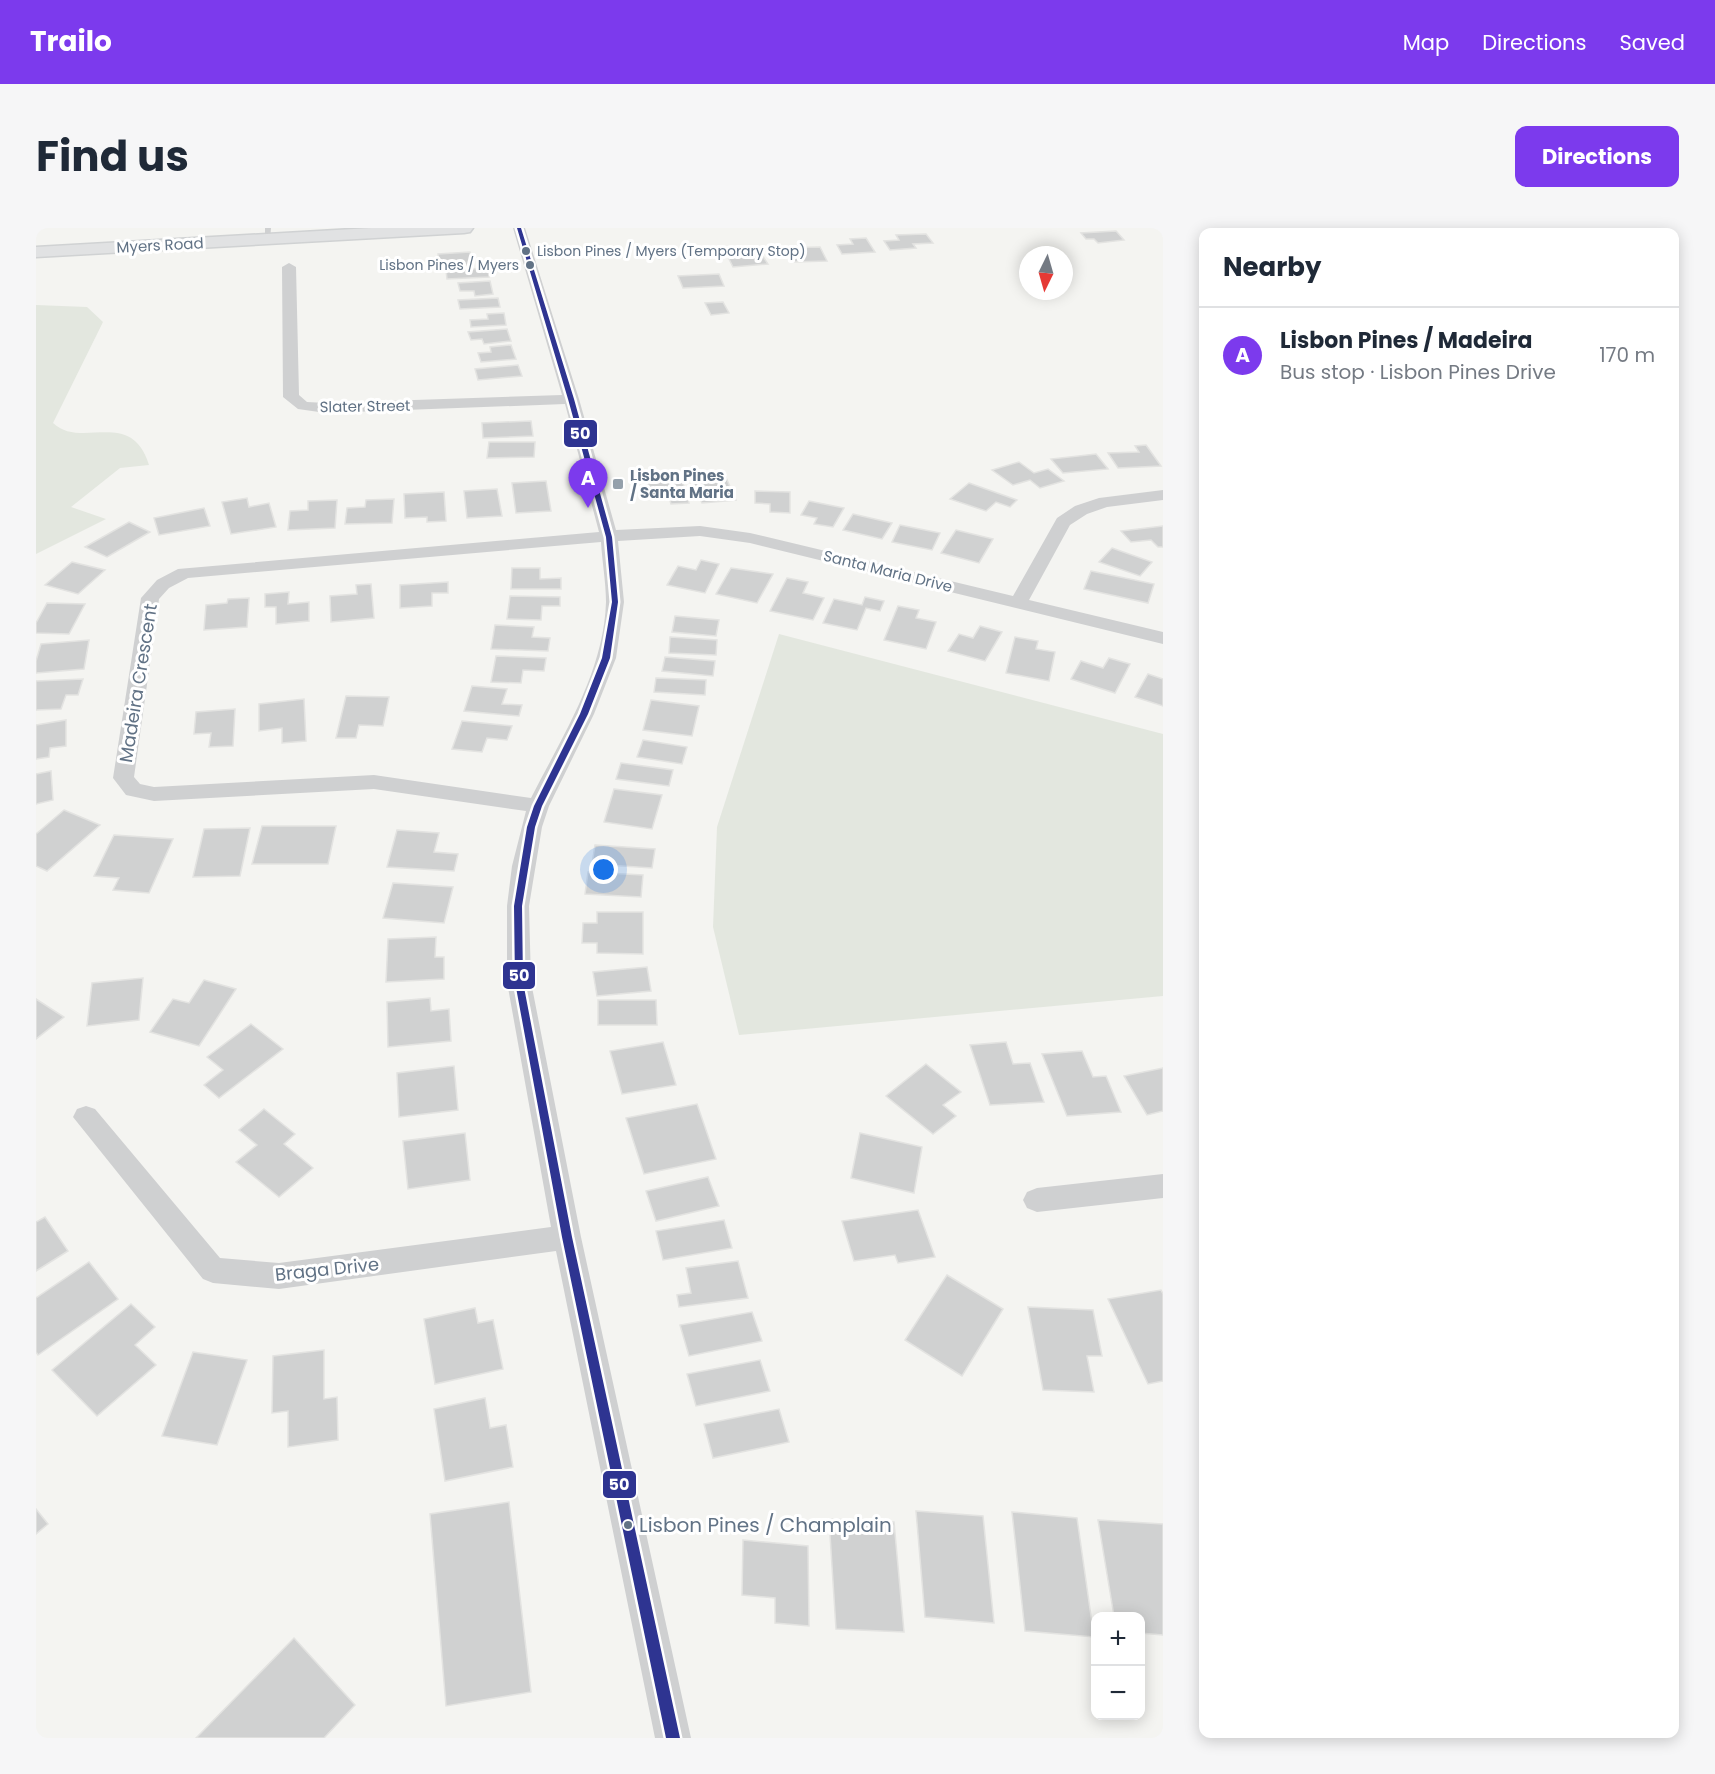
<!DOCTYPE html>
<meta charset="utf-8">
<style>
:root{--surface:#fff;--page:#f6f6f7;--text:#1f2937;--muted:#747a83;--line:#e0e1e3;--accent:#7c3aed}
body{margin:0;font-family:Poppins,sans-serif;background:var(--page);color:var(--text)}
.controls{position:absolute;right:18px;bottom:18px;display:grid;overflow:hidden;border-radius:12px;box-shadow:0 3px 15px #0003}
.controls button{width:54px;height:54px;display:grid;place-items:center;padding:0;border:0;border-bottom:2px solid var(--line);background:var(--surface);color:var(--text);font:30px sans-serif}
.compass{position:absolute;left:983px;top:18px;width:54px;height:54px;border-radius:50%;background:var(--surface);box-shadow:0 3px 15px #0003;rotate:185deg}
.you{position:absolute;left:568px;top:642px;width:21px;height:21px;margin:-15px;border:4px solid #fff;border-radius:50%;background:#1a73e8;box-shadow:0 0 0 9px #1a73e833}
.badge{display:grid;place-items:center;width:39px;height:39px;border-radius:50%;background:var(--accent);color:#fff;font-size:20px;font-weight:700}
.pin{position:absolute;translate:-50% -50px;filter:drop-shadow(0 2px 3px #0008)}
.pin::after{content:'';position:absolute;top:32px;width:21px;height:18px;background:inherit;clip-path:polygon(0 0,100% 0,50% 100%)}
.list{margin:0;padding:0;list-style:none}
h2{display:flex;justify-content:space-between;align-items:center;height:78px;margin:0;padding:0 24px;font-size:26px}
h2 small{font-size:20px;font-weight:400;color:var(--muted)}
.list li{display:grid;grid-template-columns:39px 1fr auto;gap:18px;align-items:center;box-sizing:border-box;height:96px;padding:0 24px;border-top:2px solid var(--line)}
.list b{display:block;font-size:22px;white-space:nowrap}
.list p{margin:0;font-size:20px;white-space:nowrap;color:var(--muted)}
.list em{font-size:20px;font-style:normal;color:var(--muted)}
.map{position:relative;flex:none;width:1127px;height:1510px;overflow:hidden;border-radius:12px}
header{display:flex;align-items:center;gap:36px;box-sizing:border-box;height:84px;padding:0 30px;background:var(--accent);color:#fff}
header strong{font-size:28px}
nav{display:flex;gap:33px;margin-inline-start:auto;font-size:21px}
.intro{display:flex;align-items:center;justify-content:space-between;box-sizing:border-box;height:144px;padding:0 36px}
h1{margin:0;font-size:42px}
.button{padding:15px 27px;border-radius:12px;background:var(--accent);color:#fff;font-size:21px;font-weight:700}
main{display:flex;gap:36px;padding:0 36px}
aside{flex:1;background:var(--surface);border-radius:12px;box-shadow:0 3px 15px #0003}
.map>svg:first-child{display:block}
</style>
<header>
<strong>Trailo</strong>
<nav><a>Map</a><a>Directions</a><a>Saved</a></nav>
</header>
<div class="intro"><h1>Find us</h1><a class="button">Directions</a></div>
<main>
<div class="map">
<svg width="1127" height="1510" viewBox="0 0 1127 1510">
<rect width="100%" height="100%" fill="#f4f4f1"/>
<!-- green -->
<g fill="#e3e7df">
<path d="M0,77L51,79L67,94L17,195C45,222 95,179 113,237L84,240L35,279L70,291L0,326Z"/>
<path d="M743,406L1127,506V768L703,807L677,699L681,599Z"/>
</g>
<!-- building -->
<g fill="#d0d1d1" stroke="#e3e3e1" stroke-width="1.5">
<path d="M1080,3L1088,12L1062,15L1058,11H1050L1045,5Z"/>
<path d="M890,6L897,15L877,16L880,20L854,22L848,13L863,12L860,7Z"/>
<path d="M830,10L839,24L806,26L801,17L817,16L814,11Z"/>
<path d="M784,19L791,33L757,34L755,28H745L742,20Z"/>
<path d="M434,24L436,37L416,38V33H403L402,26Z"/>
<path d="M726,27L732,36L697,39L692,29Z"/>
<path d="M452,40L453,49L411,51L410,42Z"/>
<path d="M683,46L688,58L647,60L642,48Z"/>
<path d="M454,53L457,66L439,68L438,63H424L422,55Z"/>
<path d="M462,70L464,79L424,81L422,72Z"/>
<path d="M687,74L693,85L675,87L669,75Z"/>
<path d="M468,85L470,97L435,99L434,92L452,91L451,86Z"/>
<path d="M471,101L475,113L448,116L446,111L435,112L432,104Z"/>
<path d="M475,117L480,131L445,134L442,125L455,124L454,119Z"/>
<path d="M482,137L486,148L442,152L439,141Z"/>
<path d="M495,193L497,208L447,210L446,195Z"/>
<path d="M453,214H499L498,229L451,230Z"/>
<path d="M1110,217L1125,238L1082,240L1072,225L1103,224L1099,218Z"/>
<path d="M1060,226L1072,241L1027,245L1015,231Z"/>
<path d="M983,234L998,245L1012,241L1028,253L1004,260L994,252L977,257L956,242Z"/>
<path d="M688,245L700,272L666,275L654,248Z"/>
<path d="M645,249L653,275L635,276L633,269L616,270L611,251Z"/>
<path d="M510,253L515,283L480,285L476,255Z"/>
<path d="M933,255L981,272L974,279L960,274L950,283L914,271Z"/>
<path d="M461,261L466,288L431,290L428,263Z"/>
<path d="M719,263L754,264V285L734,284V276L719,275Z"/>
<path d="M408,264L410,293L391,294V289L369,290L368,266Z"/>
<path d="M211,270L213,279L233,275L240,299L195,306L186,274Z"/>
<path d="M358,271L356,295L309,296L311,280L329,279L330,272Z"/>
<path d="M301,272L299,300L252,302L254,283L272,282V273Z"/>
<path d="M773,273L808,280L797,299L778,296L781,290L765,287Z"/>
<path d="M168,280L174,298L123,307L118,290Z"/>
<path d="M817,286L856,295L846,311L807,302Z"/>
<path d="M93,294L114,304L71,329L49,319Z"/>
<path d="M864,297L904,305L896,322L856,314Z"/>
<path d="M1127,298V319H1122L1115,312L1095,314L1085,303Z"/>
<path d="M920,302L957,311L943,335L905,325Z"/>
<path d="M1076,320L1116,334L1104,348L1063,334Z"/>
<path d="M665,332L683,336L669,365L631,357L642,338L660,342Z"/>
<path d="M36,334L69,342L42,366L9,357Z"/>
<path d="M476,340H504V351L525,350V361H475Z"/>
<path d="M695,340L737,346L721,375L680,366Z"/>
<path d="M1055,343L1118,356L1112,375L1048,361Z"/>
<path d="M751,350L772,354L767,365L788,370L777,392L734,383Z"/>
<path d="M412,354V365H396V378L364,380V357Z"/>
<path d="M335,356L338,390L295,394L294,368L321,366L320,357Z"/>
<path d="M253,364L252,376L273,374V393L240,396V379H229V366Z"/>
<path d="M474,368L524,369V378H506L505,392L471,391Z"/>
<path d="M829,369L848,373L844,383L830,380L821,402L787,395L798,371L826,377Z"/>
<path d="M213,370L211,399L168,402L170,377L191,375L192,371Z"/>
<path d="M11,375L49,376L33,406L0,405V395Z"/>
<path d="M862,378L883,382L880,390L900,394L890,421L848,412Z"/>
<path d="M639,388L683,392L680,408L636,404Z"/>
<path d="M459,397L498,399L496,409L514,410L512,423L455,421Z"/>
<path d="M944,398L966,404L949,433L912,423L923,406L937,410Z"/>
<path d="M634,409L681,412L680,427L633,425Z"/>
<path d="M979,409L1002,413L1000,421L1019,424L1013,453L970,445Z"/>
<path d="M53,412L48,441L0,445V433L5,416Z"/>
<path d="M460,428L510,430L508,443L487,442L485,455L455,454Z"/>
<path d="M629,429L679,433L677,448L626,443Z"/>
<path d="M1073,430L1094,436L1079,465L1035,451L1045,433L1067,440Z"/>
<path d="M1112,446L1127,451V478L1099,469Z"/>
<path d="M620,450L670,452L669,467L618,464Z"/>
<path d="M47,451L42,467H30L25,481L0,482V453Z"/>
<path d="M436,458L471,461L466,476L486,477L483,488L428,483Z"/>
<path d="M310,468L353,469L347,498L323,497L320,510H300Z"/>
<path d="M268,471L270,513L246,515V500L223,503V476Z"/>
<path d="M615,472L663,478L656,508L607,502Z"/>
<path d="M199,481L197,518L173,519L175,505L158,506L160,484Z"/>
<path d="M30,492V518L14,520L13,529L0,531V497Z"/>
<path d="M426,493L476,498L471,512L451,510L446,524L416,521Z"/>
<path d="M607,512L651,519L646,536L601,529Z"/>
<path d="M585,535L637,542L633,558L580,551Z"/>
<path d="M15,543L17,572L0,576V546Z"/>
<path d="M578,561L626,567L616,601L568,594Z"/>
<path d="M28,582L64,597L11,643L0,638V606Z"/>
<path d="M226,598H300L292,636H216Z"/>
<path d="M214,600L204,648L157,649L168,601Z"/>
<path d="M361,602L403,605L398,624L422,626L418,643L351,639Z"/>
<path d="M78,607L137,611L113,665L77,662L83,650L58,648Z"/>
<path d="M559,617L619,621L616,640L556,636Z"/>
<path d="M552,644L607,647L605,669L549,666Z"/>
<path d="M357,655L417,659L408,695L347,690Z"/>
<path d="M561,684H607V726L561,725V715H546L547,695H561Z"/>
<path d="M400,709L399,729H408V751L350,754L352,711Z"/>
<path d="M611,739L615,763L561,768L557,744Z"/>
<path d="M107,750L103,792L51,798L56,755Z"/>
<path d="M168,752L200,761L163,818L114,804L137,771L153,775Z"/>
<path d="M394,770L395,783L413,781L415,813L352,819L351,774Z"/>
<path d="M0,771L28,789L0,811Z"/>
<path d="M562,772H620L621,797H562Z"/>
<path d="M215,796L247,821L183,870L168,857L187,842L171,829Z"/>
<path d="M627,814L640,857L586,866L574,823Z"/>
<path d="M970,814L977,836L994,835L1008,874L954,877L934,817Z"/>
<path d="M1046,823L1057,849L1070,848L1085,884L1031,888L1006,826Z"/>
<path d="M890,836L925,864L907,877L920,888L897,906L850,868Z"/>
<path d="M418,838L422,882L363,889L361,845Z"/>
<path d="M1127,840V883L1111,887L1088,848Z"/>
<path d="M661,876L680,931L608,946L590,890Z"/>
<path d="M228,881L259,906L248,916L277,940L243,969L200,934L221,917L203,902Z"/>
<path d="M429,905L434,952L372,961L367,913Z"/>
<path d="M824,905L886,919L878,965L815,950Z"/>
<path d="M672,949L683,978L620,993L610,963Z"/>
<path d="M882,982L899,1029L862,1035L859,1027L818,1033L806,993Z"/>
<path d="M9,989L32,1023L0,1043V994Z"/>
<path d="M688,992L696,1020L627,1032L620,1003Z"/>
<path d="M702,1033L712,1070L643,1079L641,1067L655,1065L650,1040Z"/>
<path d="M53,1034L82,1071L2,1127L0,1124V1070Z"/>
<path d="M911,1047L967,1081L926,1148L869,1112Z"/>
<path d="M1125,1062L1127,1066V1153L1112,1156L1072,1071Z"/>
<path d="M95,1076L119,1099L99,1117L120,1137L61,1188L16,1142Z"/>
<path d="M992,1079L1057,1082L1066,1128H1051L1058,1164L1007,1162Z"/>
<path d="M439,1080L442,1095L457,1092L467,1141L399,1156L388,1091Z"/>
<path d="M716,1084L726,1113L653,1128L644,1097Z"/>
<path d="M288,1122V1171L301,1169L302,1212L252,1219V1183L236,1185L237,1128Z"/>
<path d="M157,1124L211,1132L181,1217L126,1208Z"/>
<path d="M724,1132L734,1163L660,1178L651,1146Z"/>
<path d="M449,1170L454,1200L470,1197L477,1239L409,1253L398,1181Z"/>
<path d="M743,1181L753,1214L677,1230L668,1196Z"/>
<path d="M473,1274L495,1464L410,1478L394,1286Z"/>
<path d="M0,1281L12,1296L0,1306Z"/>
<path d="M880,1283L947,1288L958,1395L889,1389Z"/>
<path d="M976,1284L1041,1290L1058,1409L989,1403Z"/>
<path d="M793,1291L858,1294L868,1404L800,1401Z"/>
<path d="M1062,1292L1127,1296V1407L1104,1405V1388H1078Z"/>
<path d="M707,1312L772,1318L773,1398L739,1395V1370L706,1367Z"/>
<path d="M258,1410L319,1477L288,1510H160Z"/>
</g>
<g fill="none" stroke-linecap="round" stroke-linejoin="round">
<defs>
<path id="secondary" d="M335,0H437L434,4L428,5L0,29V19Z"/>
</defs>
<!-- secondary casing -->
<use href="#secondary" stroke="#d0d2d3" stroke-width="3"/>
<!-- lane -->
<path fill="#cfd0d1" fill-rule="evenodd" d="M229,0H235L234,12L229,11Z"/>
<!-- street -->
<g fill="#cfd0d1" fill-rule="evenodd">
<path d="M477,0H489L543,171L580,302L664,298L714,305L977,368L1021,290L1039,278L1063,270L1127,262V272L1071,279L1051,286L1034,297L993,372L1127,404V416L714,315L664,308L582,313L588,374L580,430L558,486L513,578L506,599L493,678L495,754L545,1009L655,1510H619L520,1023L243,1061L177,1055L167,1051L37,889L41,881L50,878L59,881L184,1030L243,1035L515,999L471,754V678L476,638L490,583L338,561L118,573L90,567L77,550L105,370L121,352L142,341L563,304L529,176L290,185L262,181L247,169L246,39L253,35L260,39L263,167L271,174L290,175L526,167ZM565,314C566,333 570,354 570,374C568,444 526,509 495,570L338,547L118,559L104,556L98,549L123,371L133,360L152,350Z"/>
<path d="M1127,946V970L1001,984L991,980L987,972L991,964L1001,960Z"/>
</g>
<!-- secondary -->
<use href="#secondary" fill="#e1e2e3" fill-rule="evenodd"/>
<defs>
<path id="bus-1" d="M481,0H485L538,171L576,309L582,374L574,430L552,486L506,578L499,599L486,678L487,754L536,1009L644,1510H630L526,1009L479,754L478,678L491,599L498,578L544,486L566,430L576,374L570,309L532,171Z"/>
</defs>
<!-- bus-1 casing -->
<use href="#bus-1" stroke="#fff" stroke-width="5"/>
<!-- bus-1 -->
<use href="#bus-1" fill="#2e3491" fill-rule="evenodd"/>
</g>
<!-- markers -->
<g fill="#617285" stroke="#fff" stroke-width="2">
<circle cx="490" cy="23" r="5"/>
<circle cx="494" cy="37" r="5"/>
<circle cx="592" cy="1297" r="5"/>
</g>
<rect fill="#94a0ab" stroke="#fff" stroke-width="2" x="576" y="250" width="12" height="12" rx="3"/>
<g text-anchor="middle" dominant-baseline="central" stroke-width="6" stroke-linejoin="round" paint-order="stroke">
<!-- far-bus labels -->
<g font-size="14" fill="#617285" stroke="#fff" text-anchor="start">
<text x="501" y="23">Lisbon Pines / Myers (Temporary Stop)</text>
<text x="483" y="37" text-anchor="end">Lisbon Pines / Myers</text>
</g>
<!-- far-street labels -->
<g font-size="15" fill="#617285" stroke="#fff">
<text transform="translate(124 17) rotate(-3)">Myers Road</text>
<text transform="translate(329 178) rotate(-1)">Slater Street</text>
<text transform="translate(852 343) rotate(14)">Santa Maria Drive</text>
</g>
<!-- far-poi labels -->
<g font-size="15" font-weight="bold" fill="#617285" stroke="#fff" text-anchor="start">
<text x="594" y="247">Lisbon Pines<tspan x="594" dy="17">/ Santa Maria</tspan></text>
</g>
<!-- street labels -->
<g font-size="18" fill="#617285" stroke="#fff">
<text transform="translate(102 455) rotate(-81)">Madeira Crescent</text>
<text transform="translate(291 1041) rotate(-6)">Braga Drive</text>
</g>
<!-- near-bus labels -->
<g font-size="20" fill="#617285" stroke="#fff" text-anchor="start">
<text x="603" y="1297">Lisbon Pines / Champlain</text>
</g>
</g>
<g stroke="#fff" stroke-width="2">
<rect x="527" y="191" width="35" height="29" rx="6" fill="#2e3491"/>
<rect x="466" y="733" width="34" height="29" rx="6" fill="#2e3491"/>
<rect x="566" y="1242" width="35" height="29" rx="6" fill="#2e3491"/>
</g>
<g font-size="16" text-anchor="middle" font-weight="bold" fill="#fff">
<text x="544" y="211">50</text>
<text x="483" y="753">50</text>
<text x="583" y="1262">50</text>
</g>
</svg>
<div class="controls">
<button>+</button>
<button>−</button>
</div>
<svg class="compass" viewBox="-18 -18 36 36"><path d="M0-13l5 13h-10z" fill="#e53935"/><path d="M0 13l5-13h-10z" fill="#747a83"/></svg>
<div class="you"></div>
<div class="pin badge" style="left:552px;top:280px">A</div>
</div>
<aside>
<h2>Nearby<small></small></h2>
<ul class="list">
<li><span class="badge">A</span><div><b>Lisbon Pines / Madeira</b><p>Bus stop · Lisbon Pines Drive</p></div><em>170 m</em></li>
</ul>
</aside>
</main>
